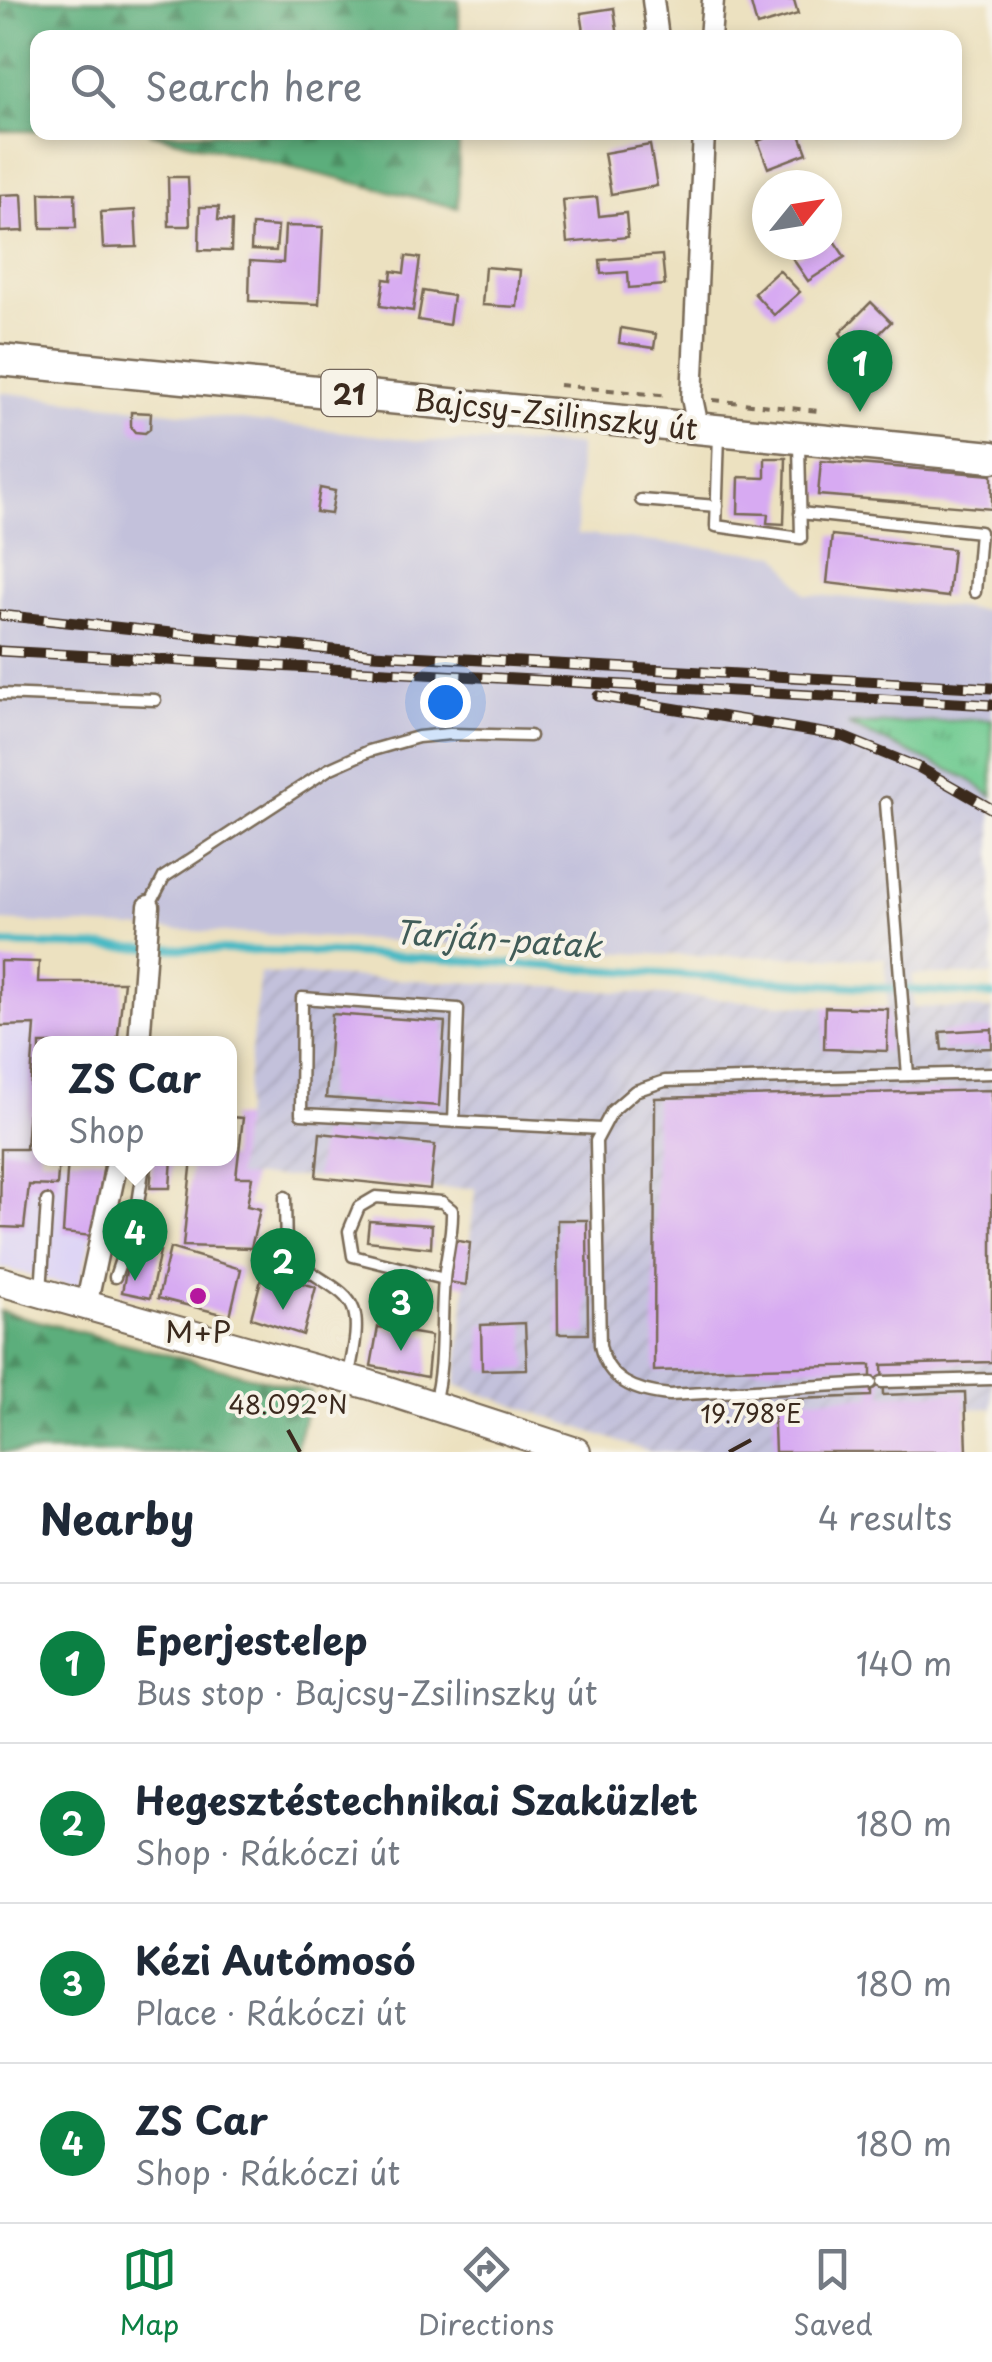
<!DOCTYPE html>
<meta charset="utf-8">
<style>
:root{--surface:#fff;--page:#f6f6f7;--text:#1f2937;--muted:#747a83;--line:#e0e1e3;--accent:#0b8043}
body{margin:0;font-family:"Playpen Sans",sans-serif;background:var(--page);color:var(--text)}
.compass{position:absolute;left:752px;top:170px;width:90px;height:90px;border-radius:50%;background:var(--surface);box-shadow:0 5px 15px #0003;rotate:60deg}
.you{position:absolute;left:445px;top:702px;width:35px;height:35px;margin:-25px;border:8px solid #fff;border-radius:50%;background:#1a73e8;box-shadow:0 0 0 15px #1a73e833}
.badge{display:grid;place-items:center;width:65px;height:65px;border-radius:50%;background:var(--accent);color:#fff;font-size:32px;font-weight:700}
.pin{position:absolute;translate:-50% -82px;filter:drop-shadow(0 2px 5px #0008)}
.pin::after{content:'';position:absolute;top:52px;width:35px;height:30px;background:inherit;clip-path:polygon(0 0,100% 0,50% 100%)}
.popup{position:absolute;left:32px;top:1036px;width:205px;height:130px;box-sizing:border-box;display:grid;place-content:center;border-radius:20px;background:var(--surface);filter:drop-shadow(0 2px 8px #0005);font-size:32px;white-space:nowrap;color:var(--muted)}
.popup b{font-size:38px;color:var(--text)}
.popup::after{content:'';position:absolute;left:50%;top:100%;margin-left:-20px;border:20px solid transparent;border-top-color:var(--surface)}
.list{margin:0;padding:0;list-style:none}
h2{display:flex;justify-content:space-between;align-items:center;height:130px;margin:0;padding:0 40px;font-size:42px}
h2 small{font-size:32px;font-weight:400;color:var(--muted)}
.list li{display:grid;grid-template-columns:65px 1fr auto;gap:30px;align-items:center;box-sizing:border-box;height:160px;padding:0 40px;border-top:2px solid var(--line)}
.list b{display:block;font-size:38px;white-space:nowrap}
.list p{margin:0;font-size:32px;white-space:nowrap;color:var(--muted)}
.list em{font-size:32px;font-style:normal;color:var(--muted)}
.icon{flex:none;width:55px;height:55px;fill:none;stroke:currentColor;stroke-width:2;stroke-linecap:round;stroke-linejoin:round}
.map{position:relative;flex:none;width:992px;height:1452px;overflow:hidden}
.search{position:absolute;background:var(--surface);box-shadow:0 5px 15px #0003;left:30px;right:30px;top:30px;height:110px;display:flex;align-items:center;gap:25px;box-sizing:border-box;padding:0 35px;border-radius:20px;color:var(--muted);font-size:38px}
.sheet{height:770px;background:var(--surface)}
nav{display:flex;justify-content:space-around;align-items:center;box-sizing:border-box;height:140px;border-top:2px solid var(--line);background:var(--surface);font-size:28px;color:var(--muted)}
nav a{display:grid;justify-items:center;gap:5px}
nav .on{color:var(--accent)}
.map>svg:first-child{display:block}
</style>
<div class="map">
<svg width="992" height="1452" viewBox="0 0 992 1452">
<defs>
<pattern id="industrial-furrows" width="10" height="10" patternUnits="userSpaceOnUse" patternTransform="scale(2.5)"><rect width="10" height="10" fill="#c3c1db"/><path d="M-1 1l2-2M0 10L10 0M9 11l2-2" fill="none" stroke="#a8a6bc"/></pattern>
<pattern id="grass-tufts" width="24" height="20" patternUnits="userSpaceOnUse" patternTransform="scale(2.5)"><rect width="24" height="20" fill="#70ca91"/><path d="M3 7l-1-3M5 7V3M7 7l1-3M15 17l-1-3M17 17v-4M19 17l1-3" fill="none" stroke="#5da476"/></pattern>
<pattern id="forest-firs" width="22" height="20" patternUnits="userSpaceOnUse" patternTransform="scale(2.5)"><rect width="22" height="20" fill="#5cae7b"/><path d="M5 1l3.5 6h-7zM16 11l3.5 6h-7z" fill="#4d8e64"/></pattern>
</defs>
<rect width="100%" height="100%" fill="#f7f3e8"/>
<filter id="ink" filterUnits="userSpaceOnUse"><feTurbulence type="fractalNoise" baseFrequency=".01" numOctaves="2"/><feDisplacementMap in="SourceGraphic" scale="20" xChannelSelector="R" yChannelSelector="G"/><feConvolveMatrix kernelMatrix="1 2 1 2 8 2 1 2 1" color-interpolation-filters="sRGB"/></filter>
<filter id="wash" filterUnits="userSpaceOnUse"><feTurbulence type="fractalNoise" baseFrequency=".0048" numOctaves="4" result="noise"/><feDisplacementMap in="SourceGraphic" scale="40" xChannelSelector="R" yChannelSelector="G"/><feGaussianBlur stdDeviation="2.25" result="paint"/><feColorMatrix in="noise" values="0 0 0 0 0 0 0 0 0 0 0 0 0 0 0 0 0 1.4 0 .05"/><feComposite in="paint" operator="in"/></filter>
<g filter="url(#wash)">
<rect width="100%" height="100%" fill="#ece1c0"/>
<!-- built -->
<g fill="#ded5f5">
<path d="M35,1025L26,1149H1L0,1184V1026Z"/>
<path d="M59,1159H68L63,1233L92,1236L78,1288L0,1267V1227L24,1228L29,1185L57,1186Z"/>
</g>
<!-- industrial -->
<path fill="url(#industrial-furrows)" d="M665,723H734L826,740L930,789L992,831V975H912L913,1007L992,1009V1408L966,1409L967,1452H649L456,1385L475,1188L430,1189L315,1177H236L260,973L524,985L825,1007L888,1008L885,958L664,955Z"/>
<!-- railway -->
<path fill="#c3c1db" d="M0,392L422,441L579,445L577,534L778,555L805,594L992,611V719L852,725L967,778L992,796V831L930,789L826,740L734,723H666L664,955L0,921Z"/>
<!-- grass -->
<path fill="url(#grass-tufts)" stroke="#567a58" stroke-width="2.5" d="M992,719V796L967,778L848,725Z"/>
<!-- forest -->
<g fill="url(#forest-firs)" stroke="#4c6c4c" stroke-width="2.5">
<path d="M0,0H459V37L38,38L37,131H0Z"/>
<path d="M149,133H459L458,208Z"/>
<path d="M0,1311L311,1392L295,1452H0Z"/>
</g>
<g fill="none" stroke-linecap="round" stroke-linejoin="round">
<!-- stream -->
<path stroke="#4cbac4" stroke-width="8" d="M0,944L342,953L992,995"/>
</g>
<g id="blocks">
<!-- building -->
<g fill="#d7aaf2">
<path d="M750,0H794L798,14L757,26Z"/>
<path d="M614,8L618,38H585L581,13Z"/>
<path d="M780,132H799L807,153L768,168L758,141Z"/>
<path d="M650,145L657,186L611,194L604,153Z"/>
<path d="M168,177H188L190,226H169Z"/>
<path d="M40,193H75L76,228H41Z"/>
<path d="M22,194L24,231L0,232V195Z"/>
<path d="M597,197L599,216L626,213L628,237L567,243L563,200Z"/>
<path d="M200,207H219L218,220L232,221L231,251L199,250Z"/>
<path d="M135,210L137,247L103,248L101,212Z"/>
<path d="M252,225L278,227L276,251L251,250Z"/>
<path d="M285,226L323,227L319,304L249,301L250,261L283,263Z"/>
<path d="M830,235L845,257L808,281L793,259L815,245H827Z"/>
<path d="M662,255L665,285L629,288L628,272L601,274L600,260Z"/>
<path d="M406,256L420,258L413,311L380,306L384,279L391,280L392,271L404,273Z"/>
<path d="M485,267L520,270L517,307L482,305Z"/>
<path d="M779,270L800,292L774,315L754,293Z"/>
<path d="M423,291L453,296L449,325L418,320Z"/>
<path d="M871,302L891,322L869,344L879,354L860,372L850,362L856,356L840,333Z"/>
<path d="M621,328L656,334L654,348L619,343Z"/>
<path d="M131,412L151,413L150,429L145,433L135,432L131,427Z"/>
<path d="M765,458H786L784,524L767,523L768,514L738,513L739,477L765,478Z"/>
<path d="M821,461L992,475V509L818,495Z"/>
<path d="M320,488L335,491L331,514L316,512Z"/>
<path d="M832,535L953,549L948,597L827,583Z"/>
<path d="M0,961L39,962L38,982H124L117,1044H40V1158H59L57,1186L29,1185L24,1228L0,1227L1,1149H26L35,1025L0,1026Z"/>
<path d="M825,1007L888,1009L887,1051L824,1049Z"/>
<path d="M332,1014L445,1022L439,1106L326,1098Z"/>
<path d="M992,1029V1048L942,1050L940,1032Z"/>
<path d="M992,1090V1362L882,1365L883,1395L965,1392L967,1452H775L773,1400L871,1396V1365L654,1371L655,1098Z"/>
<path d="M230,1117L243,1118L236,1177H252L247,1206L260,1209L251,1248L183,1246L192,1158H230Z"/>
<path d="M320,1133L435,1145L430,1189L316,1177Z"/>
<path d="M68,1158H105L92,1236L63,1233Z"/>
<path d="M153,1158H172L170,1188H150Z"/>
<path d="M557,1220H587L588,1334H558Z"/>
<path d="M369,1221L432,1225L431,1248L367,1241Z"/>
<path d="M454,1240L470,1243L466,1285L449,1282Z"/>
<path d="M131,1245L160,1251L150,1298L122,1292Z"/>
<path d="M170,1248L241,1269L230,1316L158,1298Z"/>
<path d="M263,1272L316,1287L303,1335L251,1318Z"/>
<path d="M525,1323L527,1369L482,1370L481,1325Z"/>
<path d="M378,1327L431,1336L427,1377L371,1366Z"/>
</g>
</g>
</g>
<g filter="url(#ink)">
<use href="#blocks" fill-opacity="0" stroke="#796a57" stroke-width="2.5"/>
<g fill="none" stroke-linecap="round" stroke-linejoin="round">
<defs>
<g id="service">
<path d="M719,434L716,526L801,538L799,444"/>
<path d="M641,500L717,506"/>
<path d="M800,513L980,532L975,592"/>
<path d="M0,694L155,700"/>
<path d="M886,803L908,1075"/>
<path d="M149,906L164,877L329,769L369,751L418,737L450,734L530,736"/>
<path d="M454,1122L458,1009L302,998L301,1114L601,1129"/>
<path d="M285,1197L286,1255C351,1303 368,1288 348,1378"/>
<path d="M108,1208L136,1216L145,1158"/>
<path d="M115,1277L136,1216"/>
<path d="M41,1292L47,1201"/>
<path d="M882,1382L992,1379"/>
<path d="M871,1383L670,1395C636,1392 607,1381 600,1345L596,1141L612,1111L635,1091L665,1081L992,1073"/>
<path d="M434,1403C445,1362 440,1322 444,1280C446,1256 453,1234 452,1210L442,1202L376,1197L359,1207L349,1231L353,1256L444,1279"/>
</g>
<g id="minor">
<path d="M653,0L658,38"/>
<path d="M710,38L713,0"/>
<path d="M698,427L692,398L704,132"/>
<path d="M139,1044L149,906"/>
<path d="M86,1306L118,1158"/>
</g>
<path id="secondary" d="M0,1281L370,1385L576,1452"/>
<path id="primary" d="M0,360L992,457"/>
</defs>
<!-- service casing -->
<use href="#service" stroke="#796a57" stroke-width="15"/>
<!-- minor casing -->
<use href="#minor" stroke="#796a57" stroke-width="25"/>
<!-- secondary casing -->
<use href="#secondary" stroke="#796a57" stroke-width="32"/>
<!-- primary casing -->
<use href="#primary" stroke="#796a57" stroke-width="35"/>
<!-- path -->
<g stroke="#796a57" stroke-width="4" stroke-dasharray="8 8" stroke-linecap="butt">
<path d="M559,385L669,396"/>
<path d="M713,400L818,411"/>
</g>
<!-- service -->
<use href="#service" stroke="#fff" stroke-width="10"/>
<!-- minor -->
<use href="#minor" stroke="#fff" stroke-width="20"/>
<!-- secondary -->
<use href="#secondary" stroke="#fff" stroke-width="28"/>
<!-- primary -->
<use href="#primary" stroke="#fff" stroke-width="30"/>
<defs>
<g id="rail">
<path d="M0,615L373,654L992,688"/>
<path d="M0,651L992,705"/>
<path d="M598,696L841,736L920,768L992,809"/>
</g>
</defs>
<!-- rail casing -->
<use href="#rail" stroke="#3b2a1e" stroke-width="11"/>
<!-- rail -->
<use href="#rail" stroke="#f7f3e8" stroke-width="8" stroke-dasharray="22" stroke-linecap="butt"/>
</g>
</g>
<!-- ticks -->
<path fill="none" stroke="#3b2a1e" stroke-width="4" d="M288,1430L300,1452M729,1452L751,1440"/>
<!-- markers -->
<circle fill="#b5179e" stroke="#f7f3e8" stroke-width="4" cx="198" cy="1296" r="10"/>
<g text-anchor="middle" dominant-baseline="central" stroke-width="8" stroke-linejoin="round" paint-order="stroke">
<!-- shield labels -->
<rect fill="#f7f3e8" stroke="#73665b" stroke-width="2.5" x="321.5" y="370" width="55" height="46" rx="8"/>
<g font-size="28" font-weight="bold" fill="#3b2a1e">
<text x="349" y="393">21</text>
</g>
<!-- street labels -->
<g font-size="30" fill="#3b2a1e" stroke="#f7f3e8">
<text transform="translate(556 413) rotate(6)">Bajcsy-Zsilinszky út</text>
</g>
<!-- poi labels -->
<g font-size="30" fill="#3b2a1e" stroke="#f7f3e8">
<text x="198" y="1330">M+P</text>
</g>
<!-- water labels -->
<g font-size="32" font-style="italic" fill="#415c58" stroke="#f7f3e8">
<text transform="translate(498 938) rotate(4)">Tarján-patak</text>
</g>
</g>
<g font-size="25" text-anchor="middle" fill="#3b2a1e" stroke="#f7f3e8" stroke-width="8" stroke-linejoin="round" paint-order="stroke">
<text x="288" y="1414">48.092°N</text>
<text x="751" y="1423">19.798°E</text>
</g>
</svg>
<svg class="compass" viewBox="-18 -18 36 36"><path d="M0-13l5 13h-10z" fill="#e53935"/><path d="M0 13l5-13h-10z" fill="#747a83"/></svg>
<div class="you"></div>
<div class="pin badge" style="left:860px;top:412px">1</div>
<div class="pin badge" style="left:283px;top:1310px">2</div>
<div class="pin badge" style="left:401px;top:1351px">3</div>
<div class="pin badge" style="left:135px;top:1281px">4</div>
<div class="popup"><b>ZS Car</b>Shop</div>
<div class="search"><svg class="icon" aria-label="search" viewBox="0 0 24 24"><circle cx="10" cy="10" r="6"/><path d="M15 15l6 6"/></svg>Search here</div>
</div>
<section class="sheet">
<h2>Nearby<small>4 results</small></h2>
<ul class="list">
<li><span class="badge">1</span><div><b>Eperjestelep</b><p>Bus stop · Bajcsy-Zsilinszky út</p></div><em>140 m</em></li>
<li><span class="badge">2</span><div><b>Hegesztéstechnikai Szaküzlet</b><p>Shop · Rákóczi út</p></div><em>180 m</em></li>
<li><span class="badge">3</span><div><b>Kézi Autómosó</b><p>Place · Rákóczi út</p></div><em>180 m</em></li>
<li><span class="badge">4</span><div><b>ZS Car</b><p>Shop · Rákóczi út</p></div><em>180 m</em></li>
</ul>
</section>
<nav>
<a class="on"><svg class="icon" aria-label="map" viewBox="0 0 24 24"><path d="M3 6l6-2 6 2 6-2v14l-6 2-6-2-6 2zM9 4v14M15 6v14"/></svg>Map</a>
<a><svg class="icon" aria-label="directions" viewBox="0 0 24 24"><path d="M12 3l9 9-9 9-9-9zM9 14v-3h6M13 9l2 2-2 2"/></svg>Directions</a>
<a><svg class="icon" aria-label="saved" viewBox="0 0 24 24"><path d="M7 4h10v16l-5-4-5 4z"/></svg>Saved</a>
</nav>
